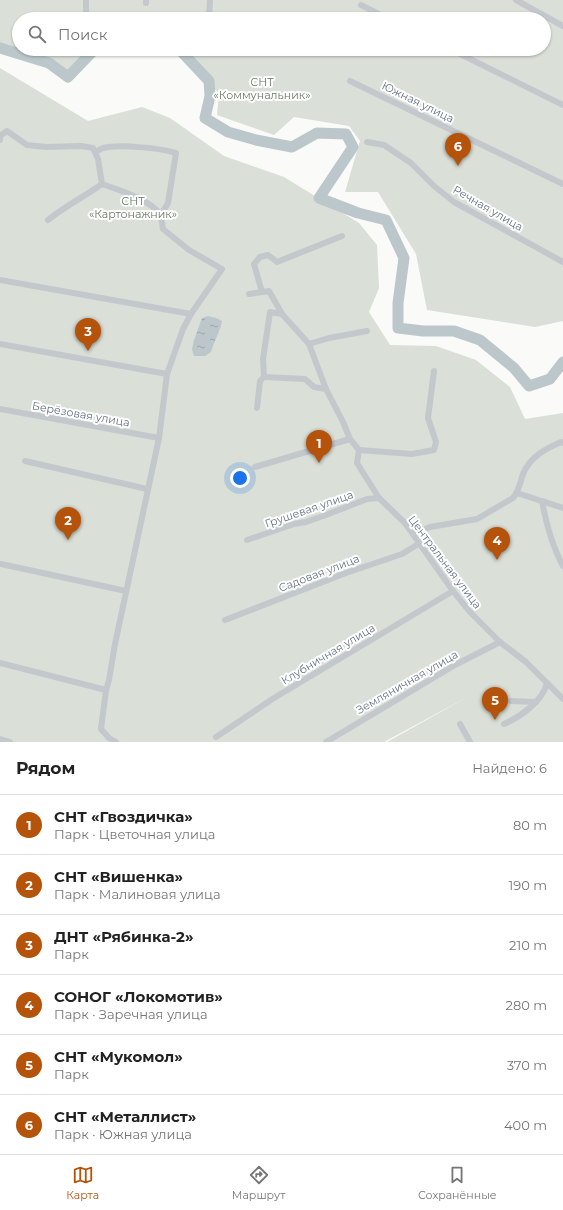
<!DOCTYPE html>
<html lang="ru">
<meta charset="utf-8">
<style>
:root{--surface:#fff;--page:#f6f6f6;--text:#222;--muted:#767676;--line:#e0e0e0;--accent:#b45309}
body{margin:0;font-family:Montserrat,sans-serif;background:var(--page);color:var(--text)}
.you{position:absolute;left:240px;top:478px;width:14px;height:14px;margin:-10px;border:3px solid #fff;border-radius:50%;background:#1a73e8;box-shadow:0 0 0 6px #1a73e833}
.badge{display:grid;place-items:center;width:26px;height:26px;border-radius:50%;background:var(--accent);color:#fff;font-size:13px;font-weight:700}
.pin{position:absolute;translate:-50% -33px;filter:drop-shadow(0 1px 2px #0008)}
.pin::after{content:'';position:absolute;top:21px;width:14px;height:12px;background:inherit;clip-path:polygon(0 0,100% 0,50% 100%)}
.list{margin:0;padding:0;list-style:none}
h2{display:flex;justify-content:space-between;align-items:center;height:52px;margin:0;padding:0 16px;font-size:17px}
h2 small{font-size:13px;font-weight:400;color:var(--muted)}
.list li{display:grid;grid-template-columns:26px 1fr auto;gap:12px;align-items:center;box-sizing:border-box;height:60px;padding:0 16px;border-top:1px solid var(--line)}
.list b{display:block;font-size:15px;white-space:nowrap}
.list p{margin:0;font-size:13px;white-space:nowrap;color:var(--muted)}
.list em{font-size:13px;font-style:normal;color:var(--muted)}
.icon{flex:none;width:22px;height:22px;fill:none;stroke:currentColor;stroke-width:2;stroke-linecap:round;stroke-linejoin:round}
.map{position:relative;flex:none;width:563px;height:742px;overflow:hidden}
.search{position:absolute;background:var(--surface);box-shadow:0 1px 3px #0004;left:12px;right:12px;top:12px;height:44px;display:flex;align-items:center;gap:10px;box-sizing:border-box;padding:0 14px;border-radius:22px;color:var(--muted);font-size:15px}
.sheet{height:412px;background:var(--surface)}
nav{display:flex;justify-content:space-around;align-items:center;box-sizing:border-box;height:56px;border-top:1px solid var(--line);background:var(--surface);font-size:11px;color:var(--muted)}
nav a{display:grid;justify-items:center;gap:2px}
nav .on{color:var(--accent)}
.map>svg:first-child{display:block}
</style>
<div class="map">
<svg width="563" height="742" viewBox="0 0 563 742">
<defs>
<pattern id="water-ripples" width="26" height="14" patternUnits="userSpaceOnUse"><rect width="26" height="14" fill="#bbc7cb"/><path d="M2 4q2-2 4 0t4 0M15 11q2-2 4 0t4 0" fill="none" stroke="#9ca6aa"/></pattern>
</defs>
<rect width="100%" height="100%" fill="#fafaf8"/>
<!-- garden -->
<g fill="#dadfd7">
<path d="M0,0H563V321L535,327L427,310L416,254L378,192H345L360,141L349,126L294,117L274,135L217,115L219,94L180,49H544V19H19V49H98L68,77L48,63L0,46Z"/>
<path d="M0,68L88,121L142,107L170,118L224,156L284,177L359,223L377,245L379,288L369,312L390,345L436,346L476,360L510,387L525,419L563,413V742H387L471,695L384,742H0Z"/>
</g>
<!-- water -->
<path fill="url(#water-ripples)" d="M208,316L216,318L222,321C220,332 214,341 211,352L205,356H194L192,349L194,340L202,318Z"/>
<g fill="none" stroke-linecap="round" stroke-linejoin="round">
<!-- river -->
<g stroke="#bbc7cb" stroke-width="11">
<path d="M0,48L49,63L68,77L95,49"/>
<path d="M179,49L209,81L210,96L205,118L228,132L256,140L292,147L317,133L346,134L353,147L319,198L358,213L386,220L404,258L398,303V328L423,331H454L480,340L514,368L529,386L550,379L563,362"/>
</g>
<!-- minor -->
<g stroke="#c3c8cc" stroke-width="6">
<path d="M86,0V19"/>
<path d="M516,0L563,26"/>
<path d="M146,3V0"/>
<path d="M361,5L389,19"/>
<path d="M209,19L210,0"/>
<path d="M450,49L563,105"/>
<path d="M207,53L208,49"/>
<path d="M350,81L563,184"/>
<path d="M0,140V136L7,131L27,145L46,147L81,146L93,148L98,159L102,184C84,197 65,206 48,220"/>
<path d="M367,142L384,145L411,163L434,186L454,202L563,262"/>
<path d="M95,152C98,151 100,149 103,148C119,144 160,148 176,153L168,203L161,215"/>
<path d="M102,184C119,190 149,199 160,214C162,218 162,225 163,229L189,250L222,269L191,314L183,329L167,374L159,438L115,644L109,680L106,690L101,729L109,738L116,742"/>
<path d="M0,280L191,314"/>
<path d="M262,292L254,264L260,257L268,255L277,262L342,236"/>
<path d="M249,294L269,291L282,314L309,344L326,389L343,422L350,439L359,450L357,463L379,498L405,523L453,591L469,611L500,642L526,662L563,699"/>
<path d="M282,314L270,312L263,359L264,377L305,379L314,387L326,389"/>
<path d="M0,344L167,374"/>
<path d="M309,344L329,338L367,331"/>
<path d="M257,408L260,381L264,377"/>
<path d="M0,409L159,438"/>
<path d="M359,450L412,454L434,450L436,442L428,418L434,371"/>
<path d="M25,461L147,489"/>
<path d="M255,467L350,439"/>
<path d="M517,493L563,508"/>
<path d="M542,501C546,523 552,546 563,566"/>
<path d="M413,534L430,527L477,519L513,498C519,491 520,483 523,474C530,457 545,449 561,442L563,443"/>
<path d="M247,540L294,524L306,522L326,515L367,499L379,498"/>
<path d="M1,564L126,591"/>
<path d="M225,620L346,573L402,554L420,543"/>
<path d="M0,663L106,690"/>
<path d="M511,701L536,702"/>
<path d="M460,724L470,742"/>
<path d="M504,724C520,717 543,701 547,683"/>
<path d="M216,737L274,698L453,591"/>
<path d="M0,739L10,742"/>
<path d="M326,742L455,665L500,642"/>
</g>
</g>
<g text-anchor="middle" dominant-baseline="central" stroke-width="4" stroke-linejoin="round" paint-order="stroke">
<!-- park labels -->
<g font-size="11" fill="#687a64" stroke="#fff">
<text x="262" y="82">СНТ<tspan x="262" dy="13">«Коммунальник»</tspan></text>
<text x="133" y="201">СНТ<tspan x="133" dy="13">«Картонажник»</tspan></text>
</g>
<!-- street labels -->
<g font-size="11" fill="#657683" stroke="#fff">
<text transform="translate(418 102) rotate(26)">Южная улица</text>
<text transform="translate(488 208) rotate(30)">Речная улица</text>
<text transform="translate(81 414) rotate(10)">Берёзовая улица</text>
<text transform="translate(309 509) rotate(-19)">Грушевая улица</text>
<text transform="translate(445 562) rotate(53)">Центральная улица</text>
<text transform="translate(319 573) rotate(-21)">Садовая улица</text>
<text transform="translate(328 654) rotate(-31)">Клубничная улица</text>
<text transform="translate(407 682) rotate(-30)">Земляничная улица</text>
</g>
</g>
</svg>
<div class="you"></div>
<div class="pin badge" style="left:319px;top:463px">1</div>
<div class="pin badge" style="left:68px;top:540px">2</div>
<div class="pin badge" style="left:88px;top:351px">3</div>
<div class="pin badge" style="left:497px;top:560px">4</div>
<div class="pin badge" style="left:495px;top:720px">5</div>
<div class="pin badge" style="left:458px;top:166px">6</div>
<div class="search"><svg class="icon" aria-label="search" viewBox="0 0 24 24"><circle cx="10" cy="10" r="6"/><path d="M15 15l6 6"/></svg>Поиск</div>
</div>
<section class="sheet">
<h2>Рядом<small>Найдено: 6</small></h2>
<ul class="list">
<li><span class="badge">1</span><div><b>СНТ «Гвоздичка»</b><p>Парк · Цветочная улица</p></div><em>80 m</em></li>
<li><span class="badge">2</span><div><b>СНТ «Вишенка»</b><p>Парк · Малиновая улица</p></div><em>190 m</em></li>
<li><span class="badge">3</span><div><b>ДНТ «Рябинка-2»</b><p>Парк</p></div><em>210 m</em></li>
<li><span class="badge">4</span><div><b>СОНОГ «Локомотив»</b><p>Парк · Заречная улица</p></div><em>280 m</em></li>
<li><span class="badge">5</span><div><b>СНТ «Мукомол»</b><p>Парк</p></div><em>370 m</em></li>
<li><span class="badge">6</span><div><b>СНТ «Металлист»</b><p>Парк · Южная улица</p></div><em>400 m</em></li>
</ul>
</section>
<nav>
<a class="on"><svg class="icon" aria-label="map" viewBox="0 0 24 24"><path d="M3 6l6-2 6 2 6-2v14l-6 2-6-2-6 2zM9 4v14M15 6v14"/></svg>Карта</a>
<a><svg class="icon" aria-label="directions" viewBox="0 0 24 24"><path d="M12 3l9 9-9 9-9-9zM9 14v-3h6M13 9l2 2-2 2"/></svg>Маршрут</a>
<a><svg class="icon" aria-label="saved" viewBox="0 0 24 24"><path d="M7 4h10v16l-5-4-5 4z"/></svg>Сохранённые</a>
</nav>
